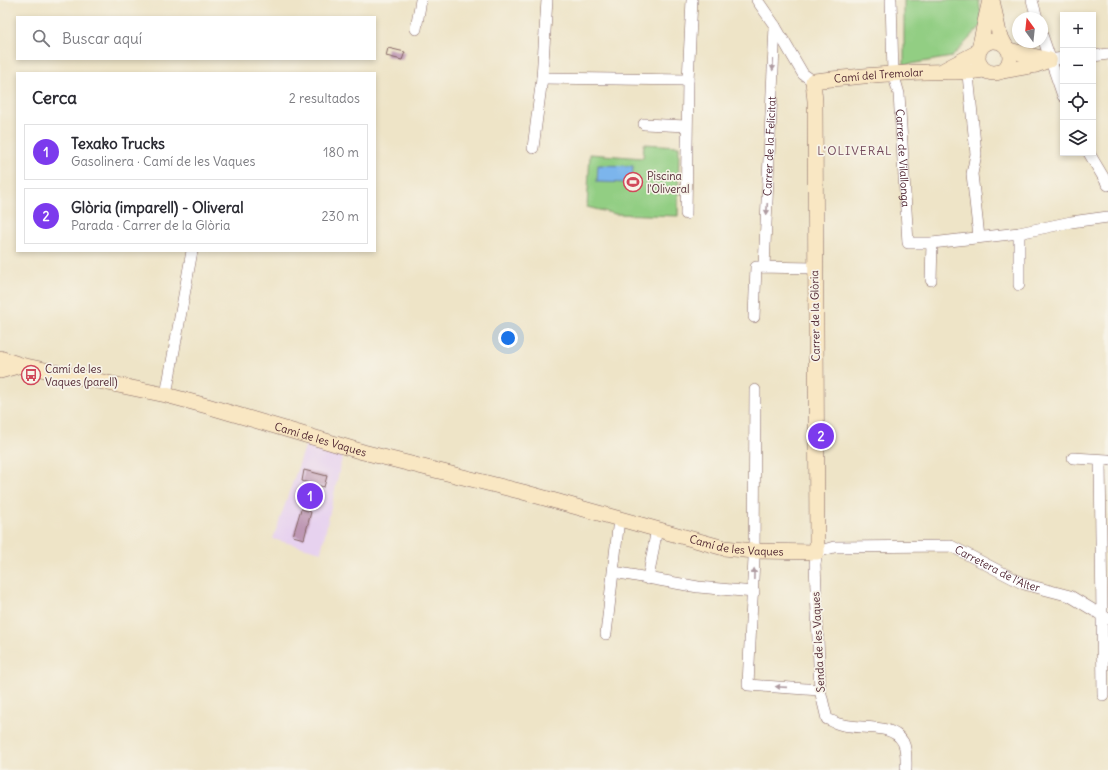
<!DOCTYPE html>
<html lang="es">
<meta charset="utf-8">
<style>
:root{--surface:#fff;--page:#f2f2f3;--text:#2b2b33;--muted:#7c7c81;--line:#e1e1e2;--accent:#7c3aed}
body{margin:0;font-family:Delius,sans-serif;background:var(--page);color:var(--text)}
.controls{position:absolute;right:12px;top:12px;display:grid;overflow:hidden;border-radius:0px;box-shadow:0 2px 6px #0003}
.controls button{width:36px;height:36px;display:grid;place-items:center;padding:0;border:0;border-bottom:1px solid var(--line);background:var(--surface);color:var(--text);font:20px sans-serif}
.compass{position:absolute;left:1012px;top:12px;width:36px;height:36px;border-radius:50%;background:var(--surface);box-shadow:0 2px 6px #0003;rotate:345deg}
.you{position:absolute;left:508px;top:338px;width:14px;height:14px;margin:-10px;border:3px solid #fff;border-radius:50%;background:#1a73e8;box-shadow:0 0 0 6px #1a73e833}
.badge{display:grid;place-items:center;width:26px;height:26px;border-radius:50%;background:var(--accent);color:#fff;font-size:13px;font-weight:700}
.pin{position:absolute;translate:-50% -50%;border:2px solid #fff;box-shadow:0 1px 4px #0006}
.list{margin:0;padding:0;list-style:none}
h2{display:flex;justify-content:space-between;align-items:center;height:52px;margin:0;padding:0 16px;font-size:17px}
h2 small{font-size:13px;font-weight:400;color:var(--muted)}
.list li{display:grid;grid-template-columns:26px 1fr auto;gap:12px;align-items:center;box-sizing:border-box;height:56px;margin:0 8px 8px;padding:0 8px;border:1px solid var(--line);border-radius:0px}
.list b{display:block;font-size:15px;white-space:nowrap}
.list p{margin:0;font-size:13px;white-space:nowrap;color:var(--muted)}
.list em{font-size:13px;font-style:normal;color:var(--muted)}
.icon{flex:none;width:22px;height:22px;fill:none;stroke:currentColor;stroke-width:2;stroke-linecap:round;stroke-linejoin:round}
.map{position:relative;flex:none;width:1108px;height:770px;overflow:hidden}
.search{position:absolute;background:var(--surface);box-shadow:0 2px 6px #0003;left:16px;top:16px;width:360px;height:44px;display:flex;align-items:center;gap:10px;box-sizing:border-box;padding:0 14px;border-radius:0px;color:var(--muted);font-size:15px}
.panel{position:absolute;background:var(--surface);box-shadow:0 2px 6px #0003;left:16px;top:72px;width:360px;height:180px;border-radius:0px}
.map>svg:first-child{display:block}
</style>
<div class="map">
<svg width="1108" height="770" viewBox="0 0 1108 770">
<rect width="100%" height="100%" fill="#f7f3e8"/>
<filter id="ink" filterUnits="userSpaceOnUse"><feTurbulence type="fractalNoise" baseFrequency=".025" numOctaves="2"/><feDisplacementMap in="SourceGraphic" scale="8" xChannelSelector="R" yChannelSelector="G"/><feConvolveMatrix kernelMatrix="1 2 1 2 8 2 1 2 1" color-interpolation-filters="sRGB"/></filter>
<filter id="wash" filterUnits="userSpaceOnUse"><feTurbulence type="fractalNoise" baseFrequency=".012" numOctaves="4" result="noise"/><feDisplacementMap in="SourceGraphic" scale="16" xChannelSelector="R" yChannelSelector="G"/><feGaussianBlur stdDeviation="0.9" result="paint"/><feColorMatrix in="noise" values="0 0 0 0 0 0 0 0 0 0 0 0 0 0 0 0 0 1.4 0 .05"/><feComposite in="paint" operator="in"/></filter>
<g filter="url(#wash)">
<rect width="100%" height="100%" fill="#eee4c7"/>
<!-- built -->
<path fill="#e7d2ef" d="M306,444L343,454L321,552L273,539Z"/>
<!-- green -->
<g fill="#92ce83" stroke="#6e7657">
<path d="M904,0H979L982,25L952,57L904,65Z"/>
<path d="M644,144L679,146L678,216L615,214L587,207L590,154L643,158Z"/>
</g>
<!-- water -->
<path fill="#7bb5ec" stroke="#626a8c" d="M598,165L633,166L632,183L597,182Z"/>
<g id="blocks">
<!-- building -->
<g fill="#be97b4">
<path d="M388,48L405,52L402,60L386,56Z"/>
<path d="M304,470L327,476L324,487L302,481Z"/>
<path d="M301,509L311,512L304,539L293,536Z"/>
</g>
</g>
</g>
<g filter="url(#ink)">
<use href="#blocks" fill-opacity="0" stroke="#836462" stroke-width="1"/>
<g fill="none" stroke-linecap="round" stroke-linejoin="round">
<defs>
<g id="street">
<path d="M757,0L775,26L803,74L813,81"/>
<path id="s1" d="M891,0L893,73L899,94L908,243H932L1019,233L1071,222L1108,217"/>
<path d="M1032,0L1037,18"/>
<path d="M416,29L421,0"/>
<path d="M1042,35L1063,96"/>
<path d="M1093,56L1108,54"/>
<path d="M1049,60L1063,58"/>
<path d="M967,65L976,154L972,174L979,237"/>
<path d="M542,78L688,80"/>
<path d="M644,124L686,126"/>
<path d="M533,148L542,78L547,0"/>
<path d="M1089,153L1108,185"/>
<path d="M686,214L688,80L692,0"/>
<path id="s2" d="M764,267L775,26"/>
<path d="M931,280L932,243"/>
<path d="M1019,285V233"/>
<path d="M754,317L756,267L815,268"/>
<path d="M755,390L754,558L748,685L820,690"/>
<path d="M166,395L192,251"/>
<path d="M1073,458L1108,460"/>
<path d="M1100,460L1103,695"/>
<path d="M614,572L698,587L754,592"/>
<path d="M648,579L657,528"/>
<path d="M606,634L619,519"/>
<path id="s3" d="M906,770C906,761 907,750 903,742C892,722 858,730 839,724C835,723 831,720 827,719L820,690L815,564L817,552L834,547L951,546L1024,584L1070,596L1108,619"/>
</g>
<g id="secondary">
<path d="M992,0L999,33L1005,45"/>
<circle cx="994" cy="57" r="16"/>
<path d="M979,49L990,0"/>
<path d="M1009,50L1049,60"/>
<path d="M944,70L978,52"/>
<path d="M1002,71L1036,65L1049,60"/>
<path id="s4" d="M0,358L21,365L166,395L207,406L363,452L523,492L724,548L754,551L817,552L815,101L813,81C851,77 888,73 926,72C946,71 965,74 984,70"/>
<path d="M0,371L21,365"/>
</g>
</defs>
<!-- street casing -->
<use href="#street" stroke="#836462" stroke-width="12"/>
<!-- secondary casing -->
<use href="#secondary" stroke="#836462" stroke-width="16"/>
<!-- street -->
<use href="#street" stroke="#fff" stroke-width="11"/>
<!-- secondary -->
<use href="#secondary" stroke="#f9e7c3" stroke-width="15"/>
</g>
<!-- one-way arrows -->
<defs><path id="oneway-solid" d="M-6-.8H1V-3.2L6.5 0L1 3.2V.8H-6Z"/></defs>
<g fill="#ae9aa0">
<use href="#oneway-solid" transform="translate(773 65) rotate(93)"/>
<use href="#oneway-solid" transform="translate(767 209) rotate(93)"/>
<use href="#oneway-solid" transform="translate(754 574) rotate(-89)"/>
<use href="#oneway-solid" transform="translate(781 687) rotate(-176)"/>
</g>
</g>
<!-- icons -->
<defs>
<symbol id="stadium-ring" viewBox="-11 -11 22 22"><circle r="9.5" fill="#f7f3e8" stroke="#d1495b" stroke-width="1.5"/><path d="M0-5a6.5 5 0 1 0 0 10a6.5 5 0 1 0 0-10ZM-3.5-1.8h7v3.6h-7Z" fill="#d1495b"/></symbol>
<symbol id="bus-ring" viewBox="-11 -11 22 22"><circle r="9.5" fill="#f7f3e8" stroke="#d1495b" stroke-width="1.5"/><path d="M-5-6H5V4H4V6H2V4H-2V6H-4V4H-5ZM-3.5-4V0h7V-4ZM-3.5 1.2v1.5H-2V1.2ZM2 1.2v1.5H3.5V1.2Z" fill="#d1495b"/></symbol>
</defs>
<g fill-rule="evenodd">
<use href="#stadium-ring" x="622" y="171" width="22" height="22"/>
<use href="#bus-ring" x="20" y="364" width="22" height="22"/>
</g>
<g text-anchor="middle" dominant-baseline="central" stroke-width="3.5" stroke-linejoin="round" paint-order="stroke">
<!-- street labels -->
<g font-size="11" fill="#4a1f2b" stroke="#f7f3e8">
<text stroke="none"><textPath href="#s4" startOffset="1379">Camí del Tremolar</textPath></text>
<text stroke="none"><textPath href="#s2" startOffset="121">Carrer de la Felicitat</textPath></text>
<text stroke="none"><textPath href="#s1" startOffset="159">Carrer de Vilallonga</textPath></text>
<text transform="translate(815 316) rotate(-91)">Carrer de la Glòria</text>
<text stroke="none"><textPath href="#s4" startOffset="331">Camí de les Vaques</textPath></text>
<text stroke="none"><textPath href="#s4" startOffset="761">Camí de les Vaques</textPath></text>
<text stroke="none"><textPath href="#s3" startOffset="465">Carretera de l'Alter</textPath></text>
<text transform="translate(818 642) rotate(-93)">Senda de les Vaques</text>
</g>
<!-- poi labels -->
<g font-size="11" fill="#4a1f2b" stroke="#f7f3e8" text-anchor="start">
<text x="647" y="176">Piscina<tspan x="647" dy="13">l'Oliveral</tspan></text>
<text x="45" y="369">Camí de les<tspan x="45" dy="13">Vaques (parell)</tspan></text>
</g>
<!-- neighbourhood labels -->
<g font-size="12" letter-spacing="1" fill="#73495b" stroke="#f7f3e8">
<text x="855" y="150">L'OLIVERAL</text>
</g>
</g>
</svg>
<div class="controls">
<button>+</button>
<button>−</button>
<button><svg class="icon" aria-label="locate" viewBox="0 0 24 24"><circle cx="12" cy="12" r="6"/><path d="M12 2v4M12 18v4M2 12h4M18 12h4"/></svg></button>
<button><svg class="icon" aria-label="layers" viewBox="0 0 24 24"><path d="M12 4l9 5-9 5-9-5zM3 14l9 5 9-5"/></svg></button>
</div>
<svg class="compass" viewBox="-18 -18 36 36"><path d="M0-13l5 13h-10z" fill="#e53935"/><path d="M0 13l5-13h-10z" fill="#7c7c81"/></svg>
<div class="you"></div>
<div class="pin badge" style="left:310px;top:496px">1</div>
<div class="pin badge" style="left:821px;top:436px">2</div>
<div class="search"><svg class="icon" aria-label="search" viewBox="0 0 24 24"><circle cx="10" cy="10" r="6"/><path d="M15 15l6 6"/></svg>Buscar aquí</div>
<section class="panel">
<h2>Cerca<small>2 resultados</small></h2>
<ul class="list">
<li><span class="badge">1</span><div><b>Texako Trucks</b><p>Gasolinera · Camí de les Vaques</p></div><em>180 m</em></li>
<li><span class="badge">2</span><div><b>Glòria (imparell) - Oliveral</b><p>Parada · Carrer de la Glòria</p></div><em>230 m</em></li>
</ul>
</section>
</div>
